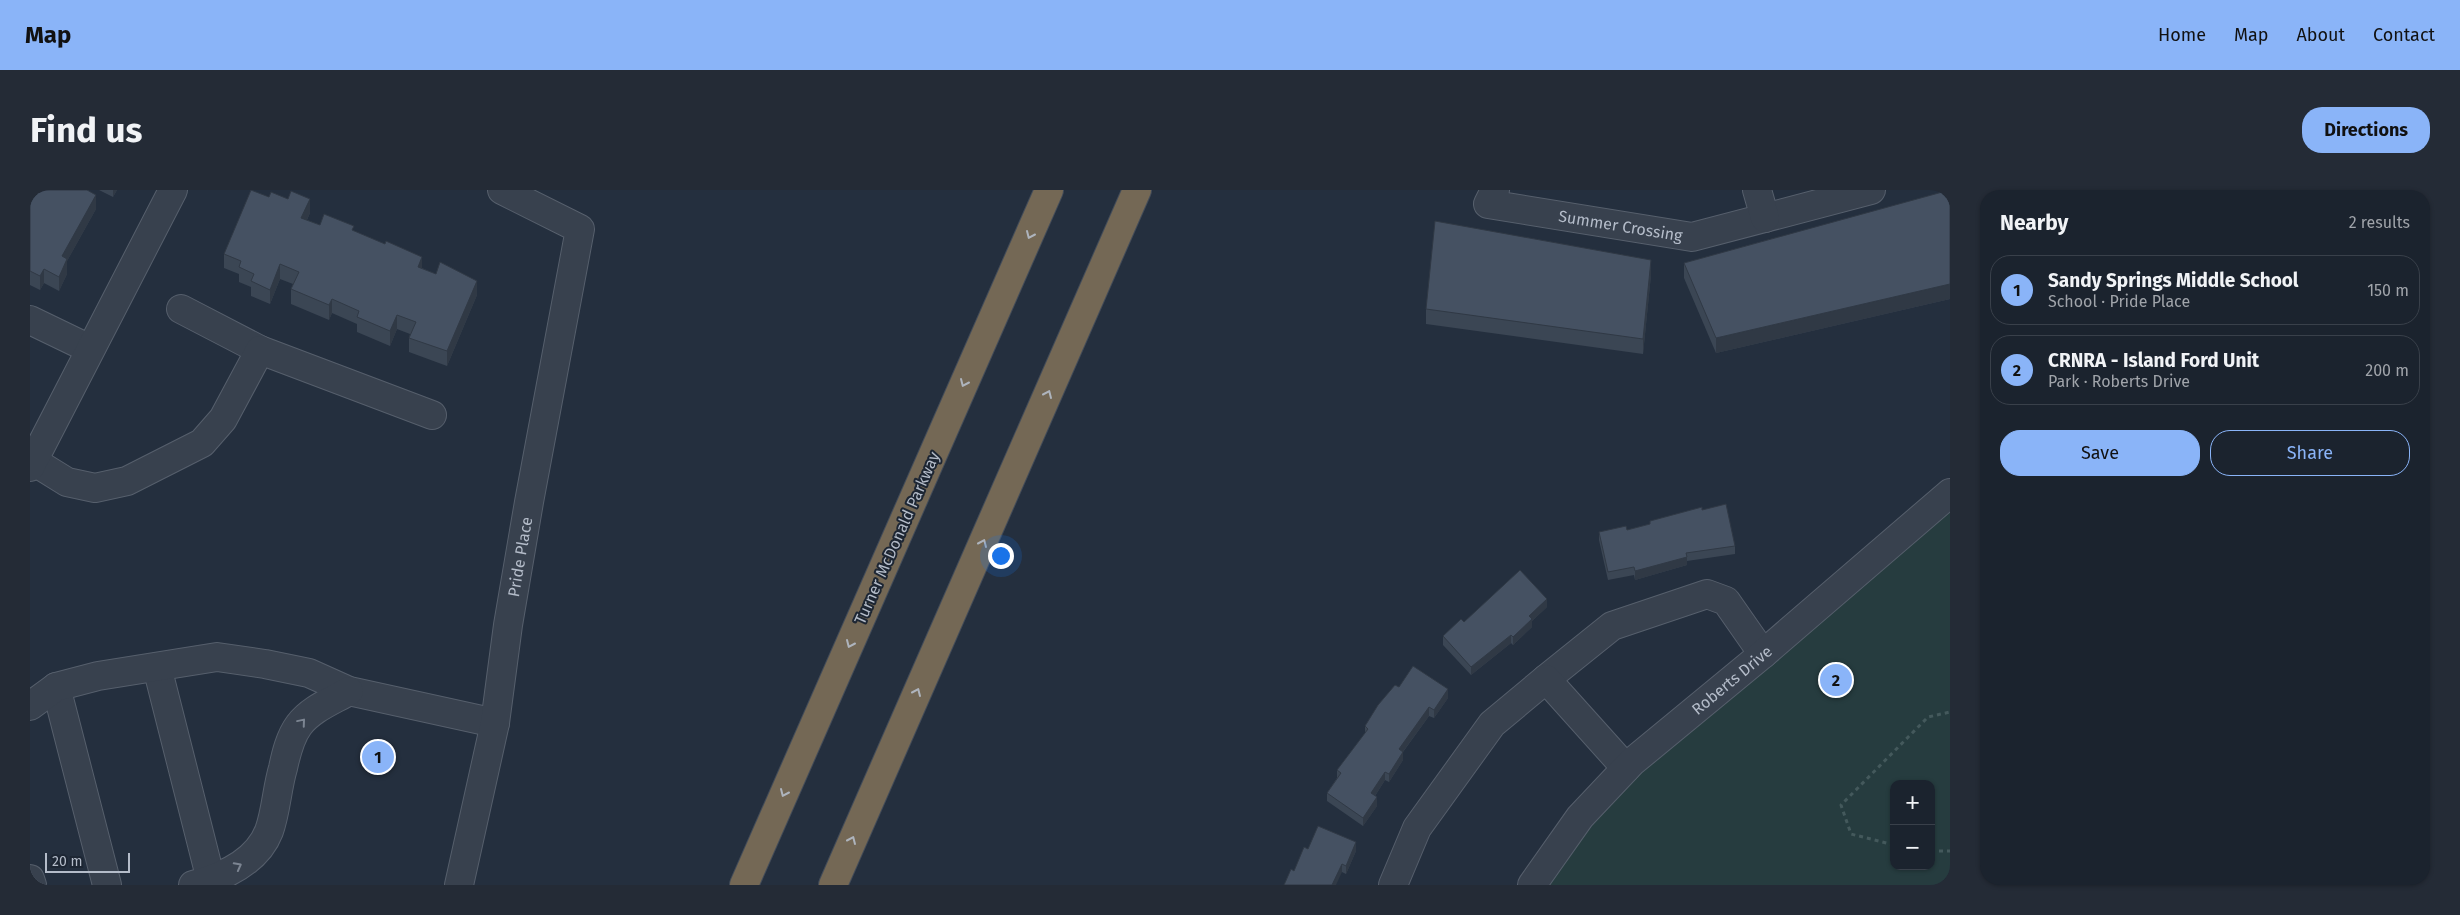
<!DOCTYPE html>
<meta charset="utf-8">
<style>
:root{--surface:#1b232e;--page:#242b36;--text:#f1f3f6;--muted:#a0a4aa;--line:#39404a;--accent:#8ab4f8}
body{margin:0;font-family:"Fira Sans",sans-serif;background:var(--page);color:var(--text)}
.controls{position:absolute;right:15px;bottom:15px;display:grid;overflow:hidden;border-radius:10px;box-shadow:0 1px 4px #0004}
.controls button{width:45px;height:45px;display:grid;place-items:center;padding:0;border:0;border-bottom:1px solid var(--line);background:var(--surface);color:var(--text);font:25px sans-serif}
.scale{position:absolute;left:15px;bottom:12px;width:85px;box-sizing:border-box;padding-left:5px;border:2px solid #b4bcc9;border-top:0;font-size:14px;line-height:18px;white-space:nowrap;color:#b4bcc9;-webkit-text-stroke:4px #1d2633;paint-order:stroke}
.you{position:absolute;left:970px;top:365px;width:18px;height:18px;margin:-12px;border:4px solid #fff;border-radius:50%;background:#1a73e8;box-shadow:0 0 0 8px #1a73e833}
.badge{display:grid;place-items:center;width:32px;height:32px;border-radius:50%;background:var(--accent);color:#111;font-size:16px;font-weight:700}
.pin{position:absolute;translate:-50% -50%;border:2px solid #fff;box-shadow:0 1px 5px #0006}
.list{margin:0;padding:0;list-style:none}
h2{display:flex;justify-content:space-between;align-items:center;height:65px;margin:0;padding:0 20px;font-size:21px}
h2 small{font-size:16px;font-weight:400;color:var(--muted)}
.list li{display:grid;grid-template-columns:32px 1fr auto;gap:15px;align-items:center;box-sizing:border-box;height:70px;margin:0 10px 10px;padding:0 10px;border:1px solid var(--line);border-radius:20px}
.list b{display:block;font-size:19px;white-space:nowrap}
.list p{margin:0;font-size:16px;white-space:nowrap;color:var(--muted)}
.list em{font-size:16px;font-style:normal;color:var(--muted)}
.actions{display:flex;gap:10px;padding:15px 20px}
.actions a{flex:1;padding:11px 0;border:1px solid var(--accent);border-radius:20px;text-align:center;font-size:18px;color:var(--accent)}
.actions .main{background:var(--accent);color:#111}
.map{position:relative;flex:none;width:1920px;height:695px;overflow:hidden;border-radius:20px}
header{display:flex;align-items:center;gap:30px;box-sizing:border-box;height:70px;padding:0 25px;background:var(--accent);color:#111}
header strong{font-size:24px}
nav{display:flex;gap:28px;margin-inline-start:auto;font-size:18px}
.intro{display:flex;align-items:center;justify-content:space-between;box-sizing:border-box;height:120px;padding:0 30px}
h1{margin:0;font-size:35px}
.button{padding:12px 22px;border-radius:20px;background:var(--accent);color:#111;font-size:18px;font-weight:700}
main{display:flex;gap:30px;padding:0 30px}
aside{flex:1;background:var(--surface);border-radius:20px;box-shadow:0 1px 4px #0004}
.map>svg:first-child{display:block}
</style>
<header>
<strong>Map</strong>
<nav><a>Home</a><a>Map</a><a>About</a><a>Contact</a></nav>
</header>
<div class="intro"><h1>Find us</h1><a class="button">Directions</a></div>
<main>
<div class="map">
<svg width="1920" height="695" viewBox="0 0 1920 695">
<rect width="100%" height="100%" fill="#242f3e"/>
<!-- park -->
<path fill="#263c3f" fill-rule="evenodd" d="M1920,301V695H1499L1507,675ZM1864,594H1901V676H1864Z"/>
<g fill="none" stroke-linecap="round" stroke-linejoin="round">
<defs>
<g id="minor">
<path id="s1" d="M1465,0L1458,14L1662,47L1841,0"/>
<path d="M1727,0L1735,28"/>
<path d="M151,119L230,160"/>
<path d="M0,130L60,159"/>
<path d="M3,271L37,292L65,298L97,291L172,253L193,229L230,160L402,225"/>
<path d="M0,277L143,0"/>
<path d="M127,477L181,690"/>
<path d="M1516,489L1582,436L1677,404L1696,411L1733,464"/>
<path d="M26,497L77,695"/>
<path d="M0,516L26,497L68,486L187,467L235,474L279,483L319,501L465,533"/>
<path d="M0,689L2,695"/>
<path d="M163,695C193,687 227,672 239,641C246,622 247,598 253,578C256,564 260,547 269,535C281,519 302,511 319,501"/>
<path id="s2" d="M429,695L465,533L478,435L499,312L550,39L472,0"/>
<path d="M1363,695L1387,638L1462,534L1516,489L1596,578"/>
<path id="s3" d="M1502,695L1550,627L1602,572L1733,464L1920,303"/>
</g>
<g id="highway">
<path d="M714,695L1019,0"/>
<path d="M803,695L1107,0"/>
</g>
</defs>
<!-- minor casing -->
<use href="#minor" stroke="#565f6c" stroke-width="30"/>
<!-- highway casing -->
<use href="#highway" stroke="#434c59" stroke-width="30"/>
<!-- path -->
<g stroke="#44595c" stroke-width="3" stroke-dasharray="4 4" stroke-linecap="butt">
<path d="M1864,655L1821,644L1811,615L1898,527L1920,522"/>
<path d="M1901,661H1920"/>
</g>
<!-- minor -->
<use href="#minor" stroke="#38414e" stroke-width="28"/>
<!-- highway -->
<use href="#highway" stroke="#746855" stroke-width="28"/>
</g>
<!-- wall -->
<g fill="#3b4654">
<path d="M0,0L66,19L37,71V84L29,101L14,93L10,100L0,95Z"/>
<path d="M69,0H87L83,7Z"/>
<path d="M239,7L280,23L277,30L290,35L324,41L392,78L447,105L417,176L379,162V148L380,144L367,139L360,156L327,142V134L302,123L299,130L261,114V99L263,94L250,89L240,114L221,106V97L209,92V84L194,78V64Z"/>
<path d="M1920,7V109L1686,163L1654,88V73Z"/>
<path d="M1621,85L1613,164L1396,134V119Z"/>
<path d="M1672,320L1705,356V364L1657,371V375L1605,390L1604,385L1578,390L1569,350V342L1597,340L1620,334Z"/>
<path d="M1517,417L1502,431V437L1483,455L1481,453L1441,485L1413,455V446L1434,432Z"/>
<path d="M1369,497L1418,508L1404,528L1399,526L1373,562V570L1359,592L1355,590L1345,606L1347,616L1333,636L1297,611V603L1307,588V580L1335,544V536Z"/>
<path d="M1278,659L1326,661L1316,684L1312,682L1264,681Z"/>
</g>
<!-- shaded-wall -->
<g fill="#303945">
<path d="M83,0H87L83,7Z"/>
<path d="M66,5V19L37,71V84L29,101V87L32,66Z"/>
<path d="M280,9V23L271,42V28Z"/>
<path d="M392,67V81L388,77Z"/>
<path d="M1621,70V85L1613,164V149Z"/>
<path d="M250,74V89L240,114V100Z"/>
<path d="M14,79V93L10,100V86Z"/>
<path d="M447,91V105L417,176V161Z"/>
<path d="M1920,94V109L1686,163V148Z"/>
<path d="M302,109V123L299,130V115Z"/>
<path d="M367,125V139L360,156V141Z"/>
<path d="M1657,367V375L1605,390V381Z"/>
<path d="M1517,409V417L1502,431V437L1483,455V447L1499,426Z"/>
<path d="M1481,445V453L1441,485V477Z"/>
<path d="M1418,499V508L1404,528V520Z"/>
<path d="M1399,517V526L1369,567V559Z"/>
<path d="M1373,562V570L1359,592V584Z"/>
<path d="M1355,582V590L1341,612V603Z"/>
<path d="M1347,607V616L1333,636V628Z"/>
<path d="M1326,652V661L1316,684V676Z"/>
<path d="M1312,674V682L1306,695H1302Z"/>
</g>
<!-- building -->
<g fill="#455162" stroke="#303945">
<path d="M0,0H57L66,5L32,66L37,69L29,87L14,79L10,86L0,81Z"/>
<path d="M221,0L239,7L241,2L258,9L261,1L280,9L271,28L290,35L294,24L324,36L322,40L355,54L356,51L392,67L388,77L406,84L410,72L447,91L417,161L379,148L386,132L367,125L360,141L327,127L329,121L302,109L299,115L261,99L269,82L250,74L240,100L221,91L224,84L209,77L211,71L194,64Z"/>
<path d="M1916,1L1920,7V94L1686,148L1654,73Z"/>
<path d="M1405,31L1621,70L1613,149L1396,119Z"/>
<path d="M1696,314L1705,356L1656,363L1657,367L1605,381L1604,377L1578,382L1569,342L1596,336L1597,340L1620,334V331L1672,317V320Z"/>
<path d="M1490,380L1517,409L1499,426L1502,429L1483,447L1481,445L1441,477L1413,446L1431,429L1434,432Z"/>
<path d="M1383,476L1418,499L1404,520L1399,517L1369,559L1373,562L1359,584L1355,582L1341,603L1347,607L1333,628L1297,603L1311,583L1307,580L1338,539L1335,536L1348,515L1365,495L1369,497Z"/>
<path d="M1288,636L1326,652L1316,676L1312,674L1302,695H1254L1261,679L1264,681L1274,657L1278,659Z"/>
</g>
<!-- one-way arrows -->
<defs><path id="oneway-chevron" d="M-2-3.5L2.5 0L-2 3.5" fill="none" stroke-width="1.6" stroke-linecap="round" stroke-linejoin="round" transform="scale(1.25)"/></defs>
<g stroke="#aeb4bd">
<use href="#oneway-chevron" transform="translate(1000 45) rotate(114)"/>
<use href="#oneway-chevron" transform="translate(934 193) rotate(114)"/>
<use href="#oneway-chevron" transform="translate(1018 204) rotate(-66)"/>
<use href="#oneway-chevron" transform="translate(953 353) rotate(-66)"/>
<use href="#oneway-chevron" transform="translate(820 454) rotate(114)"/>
<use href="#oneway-chevron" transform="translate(887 502) rotate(-66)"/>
<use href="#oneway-chevron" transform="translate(754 603) rotate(114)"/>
<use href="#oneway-chevron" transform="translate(822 650) rotate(-66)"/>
</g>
<g stroke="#7c8592">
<use href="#oneway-chevron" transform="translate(272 532) rotate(-50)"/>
<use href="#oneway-chevron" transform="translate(208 676) rotate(-28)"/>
</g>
<g text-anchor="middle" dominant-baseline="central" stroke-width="4" stroke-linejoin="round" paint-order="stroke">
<!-- street labels -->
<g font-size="16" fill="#b4bcc9" stroke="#1d2633">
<text stroke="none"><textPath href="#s1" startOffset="150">Summer Crossing</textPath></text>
<text transform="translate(867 348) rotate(-66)">Turner McDonald Parkway</text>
<text stroke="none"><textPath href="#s2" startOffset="334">Pride Place</textPath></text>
<text stroke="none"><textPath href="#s3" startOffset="288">Roberts Drive</textPath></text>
</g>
</g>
</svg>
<div class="controls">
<button>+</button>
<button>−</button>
</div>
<div class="scale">20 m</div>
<div class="you"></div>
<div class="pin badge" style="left:348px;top:567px">1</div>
<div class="pin badge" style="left:1806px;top:490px">2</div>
</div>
<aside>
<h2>Nearby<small>2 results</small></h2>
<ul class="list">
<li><span class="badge">1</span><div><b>Sandy Springs Middle School</b><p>School · Pride Place</p></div><em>150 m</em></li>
<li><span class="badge">2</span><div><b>CRNRA - Island Ford Unit</b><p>Park · Roberts Drive</p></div><em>200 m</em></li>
</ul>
<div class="actions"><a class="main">Save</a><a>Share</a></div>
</aside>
</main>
